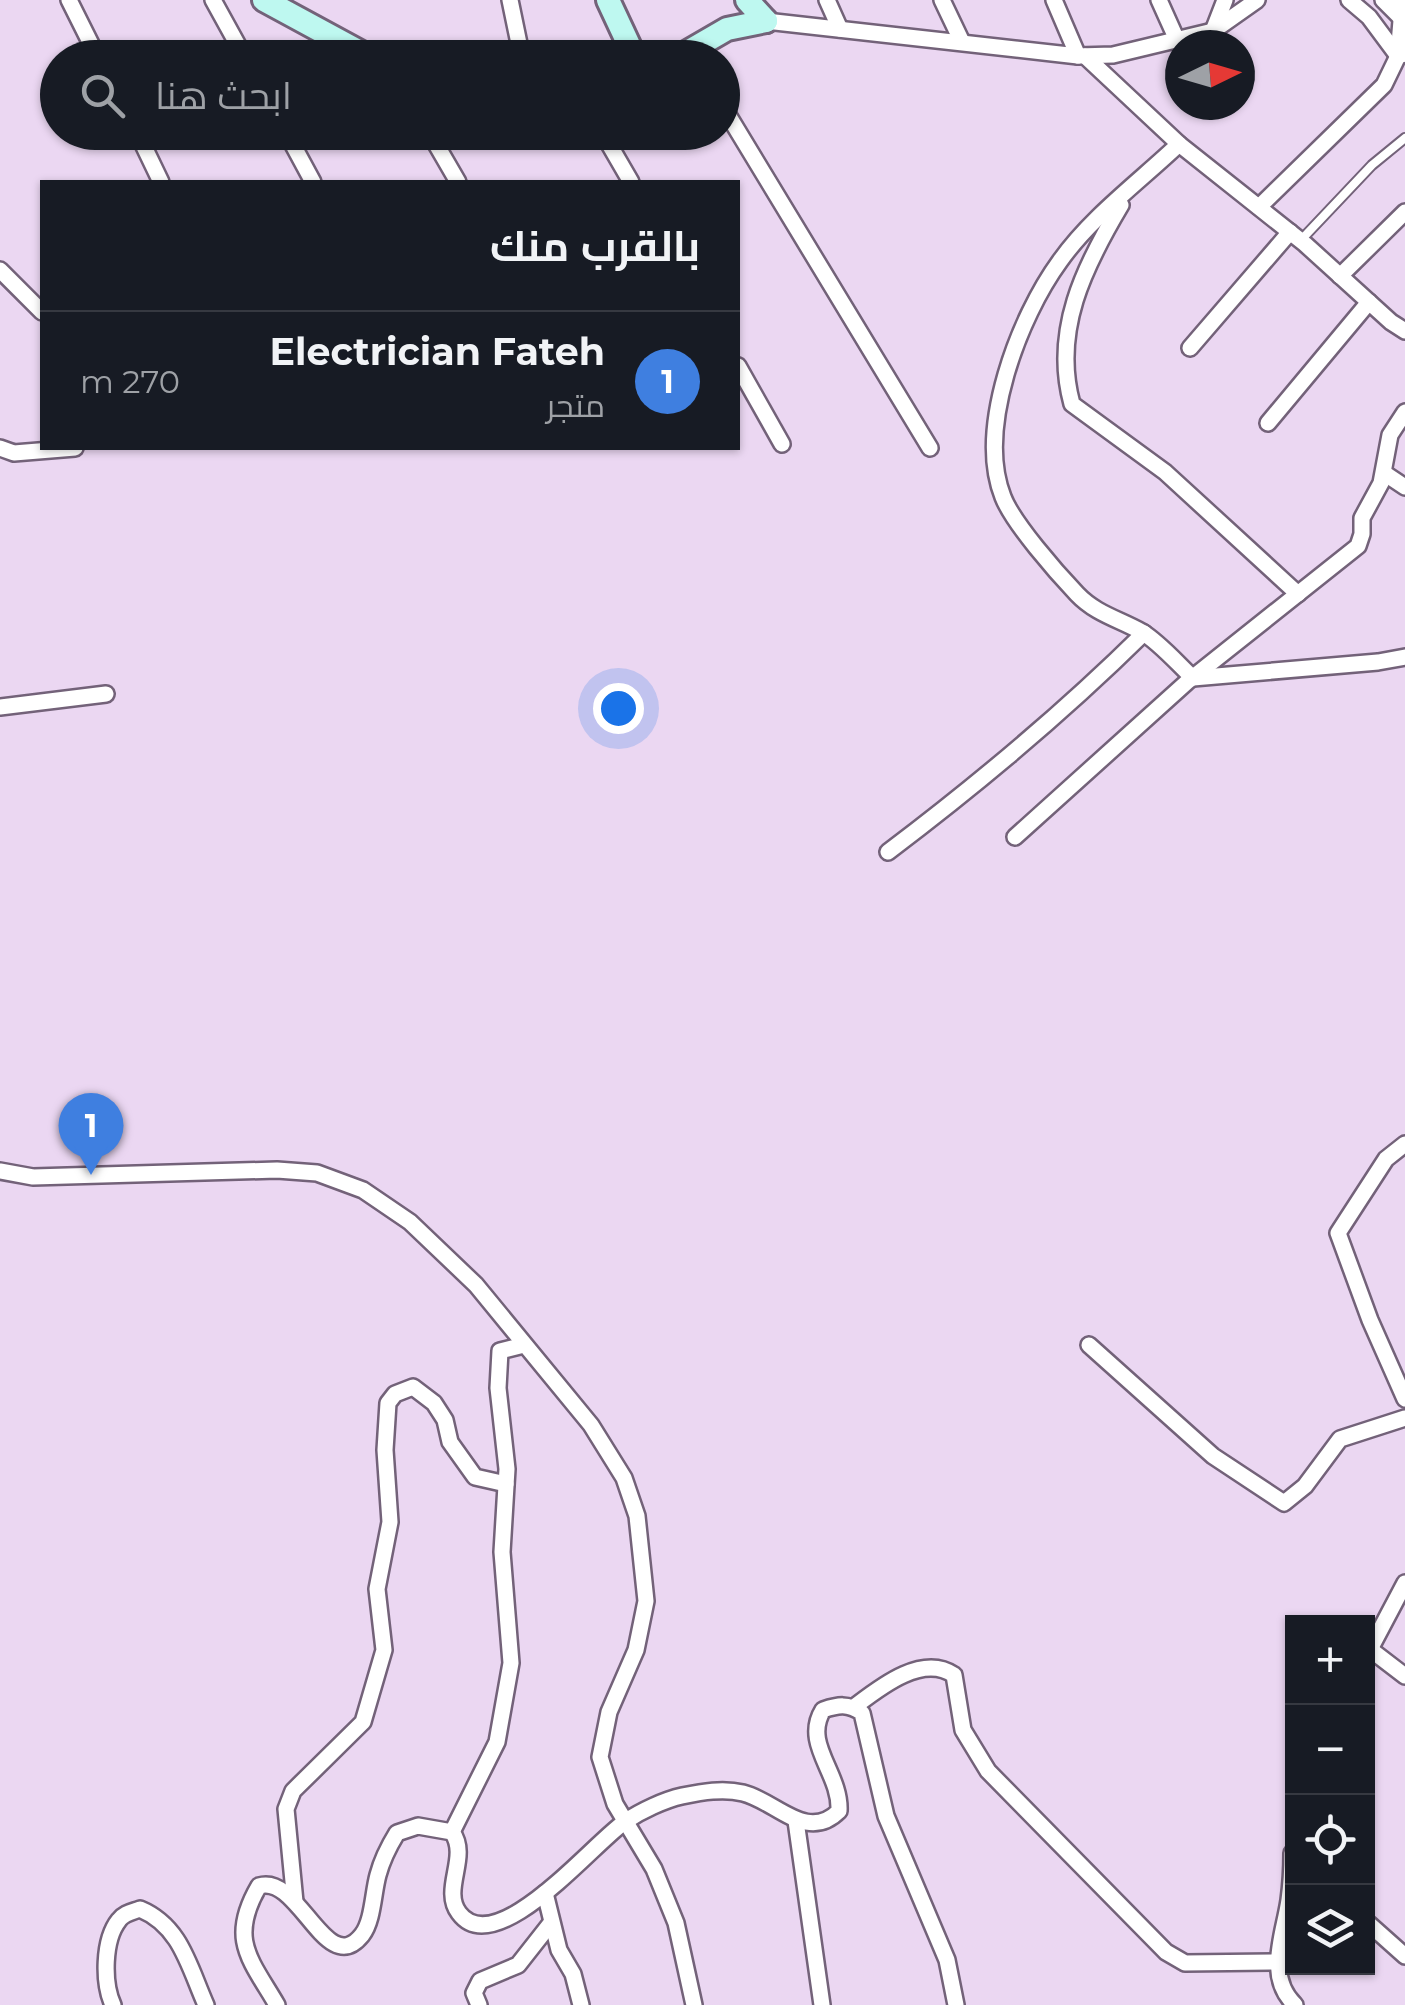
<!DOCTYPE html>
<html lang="ar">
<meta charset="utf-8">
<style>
:root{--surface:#171b24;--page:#20242c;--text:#f1f3f6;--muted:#9ea1a6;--line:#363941;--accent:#b34e1e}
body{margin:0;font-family:Montserrat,Cairo,sans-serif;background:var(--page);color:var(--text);direction:rtl}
.controls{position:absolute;right:30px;bottom:30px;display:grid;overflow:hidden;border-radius:0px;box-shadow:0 2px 8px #0004}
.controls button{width:90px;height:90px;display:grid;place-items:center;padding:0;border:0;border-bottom:2px solid var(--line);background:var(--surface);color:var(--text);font:50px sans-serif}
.compass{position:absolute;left:1165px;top:30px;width:90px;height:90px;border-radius:50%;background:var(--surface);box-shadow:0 2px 8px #0004;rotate:85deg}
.you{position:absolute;left:618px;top:708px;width:35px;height:35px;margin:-25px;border:8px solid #fff;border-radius:50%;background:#1a73e8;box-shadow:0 0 0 15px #1a73e833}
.badge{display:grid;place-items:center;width:65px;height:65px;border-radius:50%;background:var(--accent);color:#fff;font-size:32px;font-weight:700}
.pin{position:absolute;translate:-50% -82px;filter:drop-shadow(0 2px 5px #0008)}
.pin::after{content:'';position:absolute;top:52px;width:35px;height:30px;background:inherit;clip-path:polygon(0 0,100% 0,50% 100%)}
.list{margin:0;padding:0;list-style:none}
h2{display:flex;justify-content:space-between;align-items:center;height:130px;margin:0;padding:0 40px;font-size:42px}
h2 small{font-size:32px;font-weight:400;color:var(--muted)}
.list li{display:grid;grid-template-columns:65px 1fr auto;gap:30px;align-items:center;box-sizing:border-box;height:140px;padding:0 40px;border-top:2px solid var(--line)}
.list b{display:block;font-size:38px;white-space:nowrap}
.list p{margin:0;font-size:32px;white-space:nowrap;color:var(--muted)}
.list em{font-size:32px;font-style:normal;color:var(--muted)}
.icon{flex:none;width:55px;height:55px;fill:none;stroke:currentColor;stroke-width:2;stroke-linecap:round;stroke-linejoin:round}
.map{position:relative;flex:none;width:1405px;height:2005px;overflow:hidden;direction:ltr}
.search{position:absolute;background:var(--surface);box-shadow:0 2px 8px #0004;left:40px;top:40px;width:700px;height:110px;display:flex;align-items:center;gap:25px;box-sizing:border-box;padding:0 35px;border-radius:55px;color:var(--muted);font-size:38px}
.panel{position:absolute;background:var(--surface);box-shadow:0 2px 8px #0004;left:40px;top:180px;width:700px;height:270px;border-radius:0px;direction:rtl}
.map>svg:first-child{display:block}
</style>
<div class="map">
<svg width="1405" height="2005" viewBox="0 0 1405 2005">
<rect width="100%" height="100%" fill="#ebd7f2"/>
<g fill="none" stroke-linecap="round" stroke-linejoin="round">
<defs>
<path id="service" d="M1301,240L1372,165L1405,138"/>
<g id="minor">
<path d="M69,0L98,58"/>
<path d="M213,0L245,58"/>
<path d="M510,0L522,58"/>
<path d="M827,0L840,29"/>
<path d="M942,0L962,42"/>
<path d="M1054,0L1078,56"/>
<path d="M1159,0L1177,40"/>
<path d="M1349,0L1369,17L1398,56"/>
<path d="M1383,0L1405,22"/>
<path d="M766,21L1078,56L1113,55L1213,31L1257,0"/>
<path d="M1213,31L1225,0"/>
<path d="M1085,56L1179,144L1305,244L1391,322L1405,331"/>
<path d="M1398,56L1402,9L1399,0"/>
<path d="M722,105L930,448"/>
<path d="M137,132L161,182"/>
<path d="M286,132L313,182"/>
<path d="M429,132L458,182"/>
<path d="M602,132L631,182"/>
<path d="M1179,144C1140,181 1091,217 1060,261C1019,317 976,429 1003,497C1013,523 1057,573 1077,594C1096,614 1119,619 1142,632C1160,643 1177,663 1193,678L1378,662L1405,657"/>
<path d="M1121,205C1084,267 1052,331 1072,404L1165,472L1298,594"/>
<path d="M1259,207L1384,85L1398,56L1405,54"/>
<path d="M0,270L42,312"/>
<path d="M1340,276L1405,212"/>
<path d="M1190,348L1290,232"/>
<path d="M738,366L782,444"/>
<path d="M1268,423L1369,302"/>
<path d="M0,448L14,453L75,448"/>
<path d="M1384,473L1405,487"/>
<path d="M0,707L106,694"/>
<path d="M1015,837L1187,682L1358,546L1362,534V518L1381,483L1390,435L1405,412"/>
<path d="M888,852C978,784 1064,712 1144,633"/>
<path d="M1405,1144L1386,1159L1338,1233L1370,1320L1405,1399"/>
<path d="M0,1171L33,1177L277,1170L317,1173L363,1190L410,1222L476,1285L591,1425L624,1478L637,1516L646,1601L636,1650L609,1712L600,1757L615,1804L654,1869L676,1923L694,2005"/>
<path d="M1089,1345L1213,1456L1284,1503L1305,1486L1340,1439L1405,1418"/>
<path d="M1371,1650L1405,1676"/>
<path d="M1368,1653L1405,1583"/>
<path d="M854,1707C879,1688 922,1653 954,1675L963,1730L988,1771L1166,1952L1185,1963L1279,1962"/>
<path d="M796,1821L822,2005"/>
<path d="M452,1832L497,1742L511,1663L502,1552L507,1469L498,1388L500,1351L524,1345"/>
<path d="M1292,1853C1292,1869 1291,1885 1289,1900C1284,1935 1265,1976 1295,2005"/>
<path d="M545,1893L559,1950L573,1974L581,2005"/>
<path d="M295,1902L286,1809L293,1791L363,1722L384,1650L377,1589L390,1522L385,1450L388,1403L395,1394L413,1387L434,1403L445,1420L450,1442L475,1477L506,1484"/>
<path d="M1368,1923L1405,1956"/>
<path d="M113,2005C103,1983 103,1940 119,1920C124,1913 132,1912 140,1909C181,1926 189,1967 206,2005"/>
<path d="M277,2005C250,1959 228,1939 259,1886C299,1873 326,1980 362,1935C373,1921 373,1893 378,1875C382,1860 389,1846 397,1833L418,1826L452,1832C470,1857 441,1889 459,1913C496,1963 596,1840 626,1821C641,1811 664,1800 682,1796C702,1792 723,1788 743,1793C776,1801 807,1843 839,1811C841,1773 802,1744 823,1710C838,1705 848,1703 862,1713L886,1816L947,1960L956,2005"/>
<path d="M479,2005L474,1993L480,1981L518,1965L551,1923"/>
</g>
<g id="secondary">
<path d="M264,0L371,58"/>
<path d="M608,0L635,58"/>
<path d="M747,0L766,21"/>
<path d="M677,58L727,29L766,21"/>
</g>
</defs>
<!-- service casing -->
<use href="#service" stroke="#736279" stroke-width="12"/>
<!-- minor casing -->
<use href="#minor" stroke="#736279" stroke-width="20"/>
<!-- secondary casing -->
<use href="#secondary" stroke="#736279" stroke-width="28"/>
<!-- service -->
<use href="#service" stroke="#fff" stroke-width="8"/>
<!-- minor -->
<use href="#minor" stroke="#fff" stroke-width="15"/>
<!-- secondary -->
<use href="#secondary" stroke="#bef8f0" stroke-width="22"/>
</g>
</svg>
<div class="controls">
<button>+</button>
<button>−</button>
<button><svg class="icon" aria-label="locate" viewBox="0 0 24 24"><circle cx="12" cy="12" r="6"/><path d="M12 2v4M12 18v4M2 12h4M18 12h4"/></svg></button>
<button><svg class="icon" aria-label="layers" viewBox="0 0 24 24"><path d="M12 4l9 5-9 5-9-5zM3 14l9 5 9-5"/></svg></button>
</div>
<svg class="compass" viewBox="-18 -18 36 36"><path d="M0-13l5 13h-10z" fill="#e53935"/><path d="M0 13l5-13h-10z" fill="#9ea1a6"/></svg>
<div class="you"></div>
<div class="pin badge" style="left:91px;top:1175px;background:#3f7fe0">1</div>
<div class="search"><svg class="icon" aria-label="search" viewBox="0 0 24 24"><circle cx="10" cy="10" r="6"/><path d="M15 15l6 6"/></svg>ابحث هنا</div>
<section class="panel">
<h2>بالقرب منك<small></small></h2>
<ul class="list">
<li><span class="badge" style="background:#3f7fe0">1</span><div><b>Electrician Fateh</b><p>متجر</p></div><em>270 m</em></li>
</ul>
</section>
</div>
